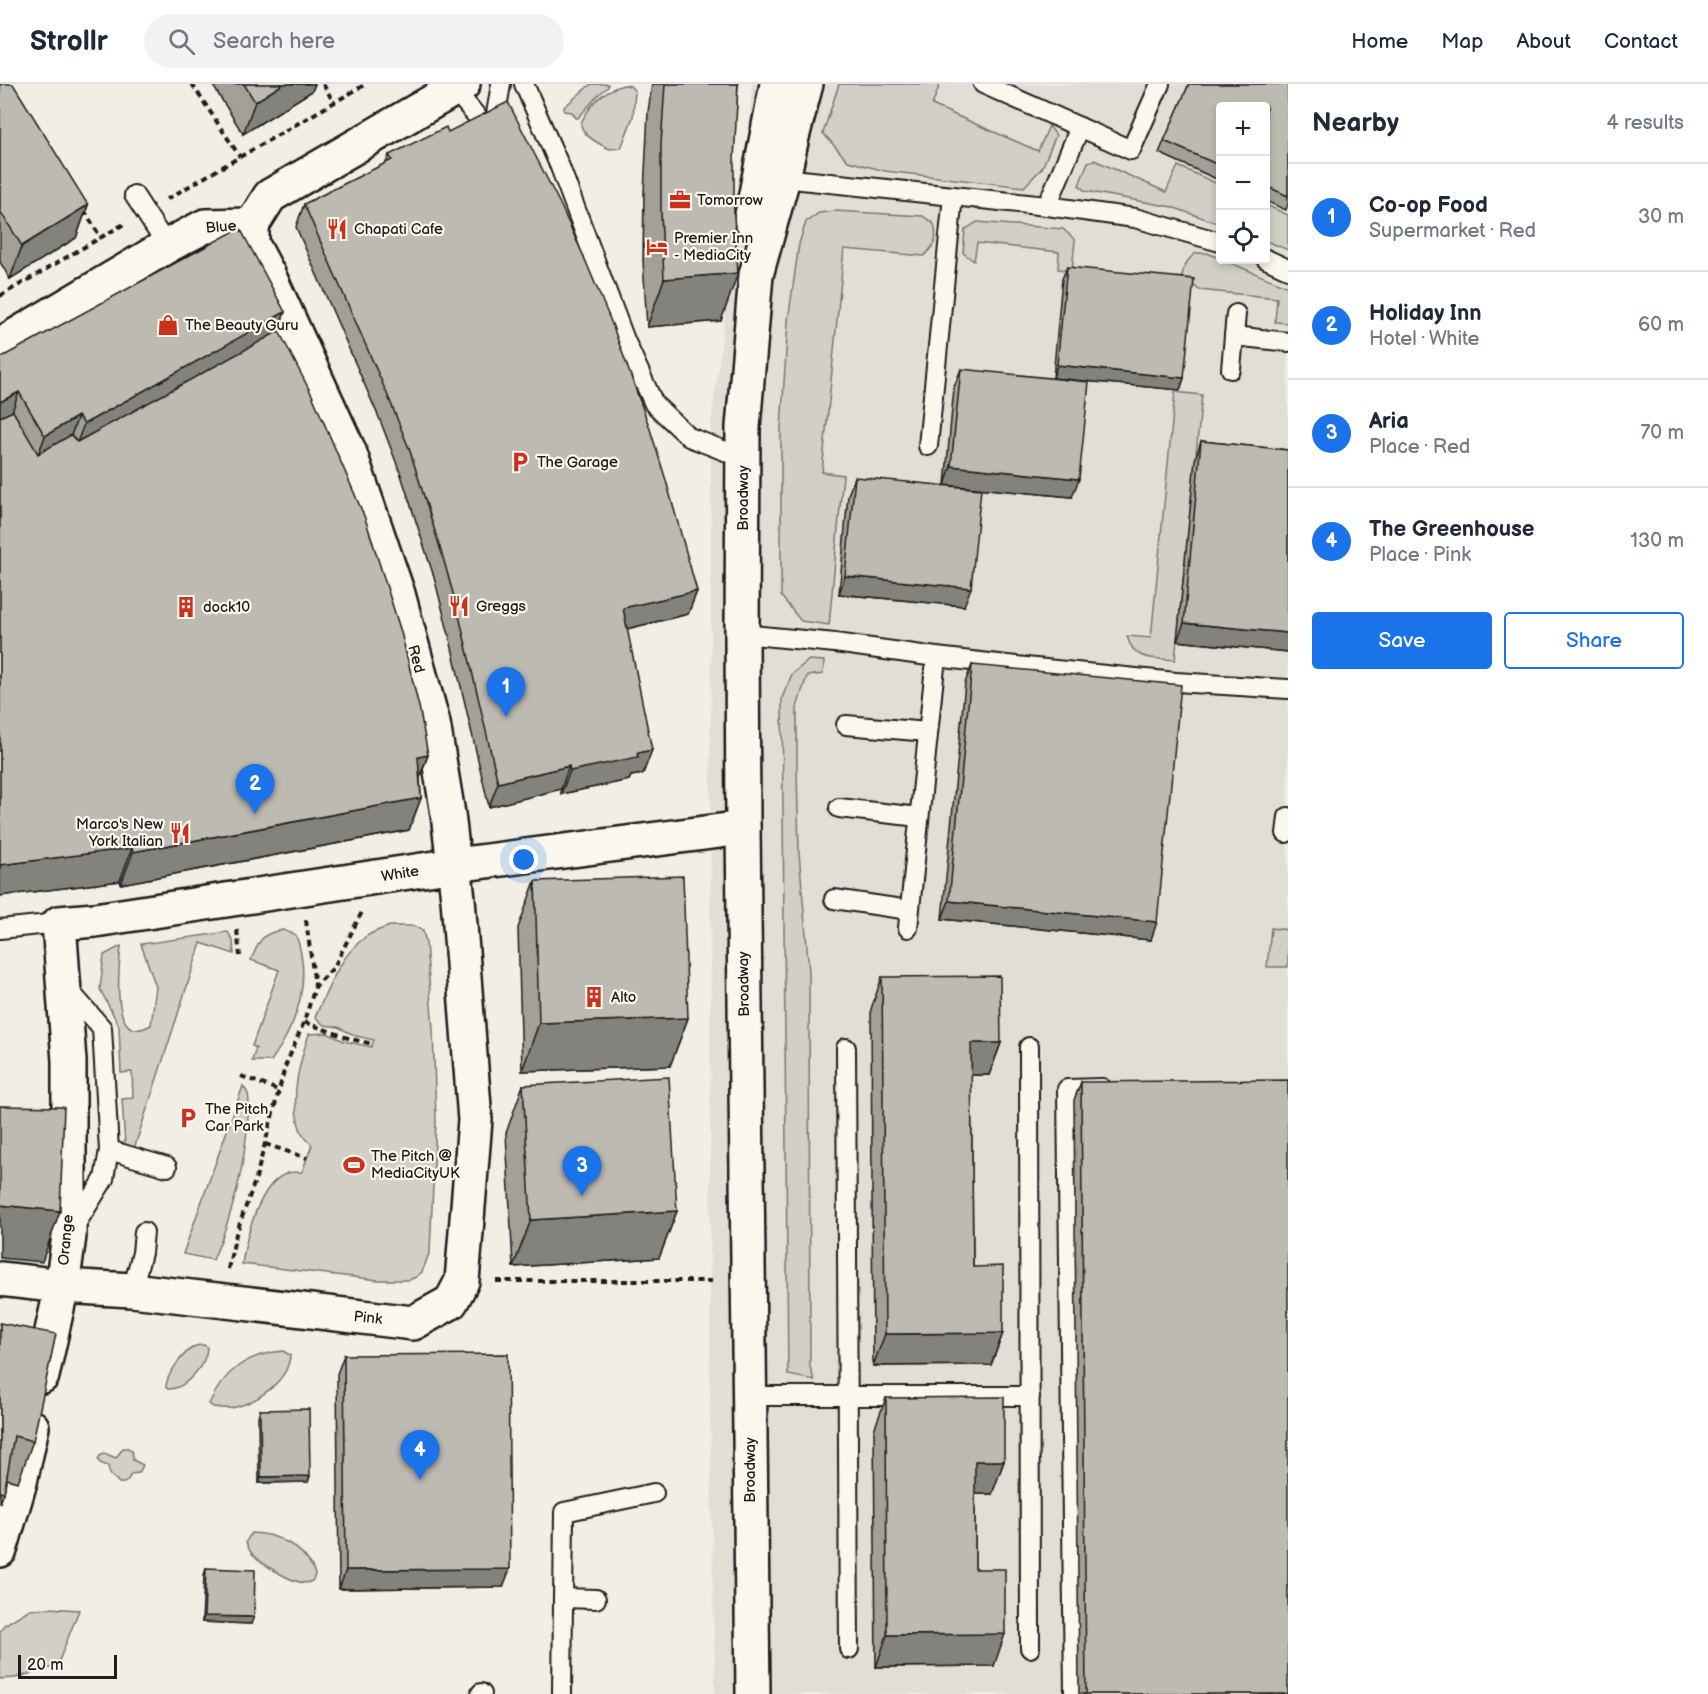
<!DOCTYPE html>
<meta charset="utf-8">
<style>
:root{--surface:#fff;--page:#f2f2f3;--text:#1f2937;--muted:#747a83;--line:#e0e1e3;--accent:#1a73e8}
body{margin:0;font-family:"Balsamiq Sans",sans-serif;background:var(--page);color:var(--text)}
.controls{position:absolute;right:18px;top:18px;display:grid;overflow:hidden;border-radius:6px;box-shadow:0 3px 9px #0003}
.controls button{width:54px;height:54px;display:grid;place-items:center;padding:0;border:0;border-bottom:2px solid var(--line);background:var(--surface);color:var(--text);font:30px sans-serif}
.scale{position:absolute;left:18px;bottom:15px;width:99px;box-sizing:border-box;padding-left:6px;border:3px solid #1c1c1c;border-top:0;font-size:16px;line-height:21px;white-space:nowrap;color:#1c1c1c;-webkit-text-stroke:4px #fbf7ec;paint-order:stroke}
.you{position:absolute;left:524px;top:776px;width:21px;height:21px;margin:-15px;border:4px solid #fff;border-radius:50%;background:#1a73e8;box-shadow:0 0 0 9px #1a73e833}
.badge{display:grid;place-items:center;width:39px;height:39px;border-radius:50%;background:var(--accent);color:#fff;font-size:20px;font-weight:700}
.pin{position:absolute;translate:-50% -50px;filter:drop-shadow(0 2px 3px #0008)}
.pin::after{content:'';position:absolute;top:32px;width:21px;height:18px;background:inherit;clip-path:polygon(0 0,100% 0,50% 100%)}
.list{margin:0;padding:0;list-style:none}
h2{display:flex;justify-content:space-between;align-items:center;height:78px;margin:0;padding:0 24px;font-size:26px}
h2 small{font-size:20px;font-weight:400;color:var(--muted)}
.list li{display:grid;grid-template-columns:39px 1fr auto;gap:18px;align-items:center;box-sizing:border-box;height:108px;padding:0 24px;border-top:2px solid var(--line)}
.list b{display:block;font-size:22px;white-space:nowrap}
.list p{margin:0;font-size:20px;white-space:nowrap;color:var(--muted)}
.list em{font-size:20px;font-style:normal;color:var(--muted)}
.actions{display:flex;gap:12px;padding:18px 24px}
.actions a{flex:1;padding:14px 0;border:2px solid var(--accent);border-radius:6px;text-align:center;font-size:21px;color:var(--accent)}
.actions .main{background:var(--accent);color:#fff}
.icon{flex:none;width:33px;height:33px;fill:none;stroke:currentColor;stroke-width:2;stroke-linecap:round;stroke-linejoin:round}
.map{position:relative;flex:none;width:1288px;height:1610px;overflow:hidden}
header{display:flex;align-items:center;gap:36px;box-sizing:border-box;height:84px;padding:0 30px;background:var(--surface);border-bottom:2px solid var(--line)}
header strong{font-size:28px}
nav{display:flex;gap:33px;margin-inline-start:auto;font-size:21px}
.search{width:420px;height:54px;background:var(--page);display:flex;align-items:center;gap:15px;box-sizing:border-box;padding:0 21px;border-radius:33px;color:var(--muted);font-size:22px}
main{display:flex}
aside{flex:1;background:var(--surface)}
.map>svg:first-child{display:block}
</style>
<header>
<strong>Strollr</strong>
<div class="search"><svg class="icon" aria-label="search" viewBox="0 0 24 24"><circle cx="10" cy="10" r="6"/><path d="M15 15l6 6"/></svg>Search here</div>
<nav><a>Home</a><a>Map</a><a>About</a><a>Contact</a></nav>
</header>
<main>
<div class="map">
<svg width="1288" height="1610" viewBox="0 0 1288 1610">
<rect width="100%" height="100%" fill="#f2eee4"/>
<filter id="ink" filterUnits="userSpaceOnUse"><feTurbulence type="fractalNoise" baseFrequency=".0167" numOctaves="2"/><feDisplacementMap in="SourceGraphic" scale="12" xChannelSelector="R" yChannelSelector="G"/><feConvolveMatrix kernelMatrix="1 2 1 2 8 2 1 2 1" color-interpolation-filters="sRGB"/></filter>
<g filter="url(#ink)">
<!-- built -->
<path fill="#e2ded5" fill-rule="evenodd" d="M752,0H1288V1610H715L710,1331L711,340L749,43ZM1220,22H1266V176H1220Z"/>
<!-- green -->
<g fill="#d2cfc6" stroke="#777671" stroke-width="1.5">
<path d="M591,0H608V3L599,10L578,34H576L572,28L564,27V23Z"/>
<path d="M839,0H940L932,21L1038,67L1049,42L1056,51L1042,84L1024,103L885,87L848,77L823,49Z"/>
<path d="M624,1L630,2L635,7L633,33L621,64L610,65C601,61 583,52 581,41C581,38 583,35 584,33C593,17 606,5 624,1Z"/>
<path d="M1094,76L1166,108L1178,82L1220,101V140L1172,123L1085,107L1079,101L1088,78Z"/>
<path d="M1266,121L1288,131V166L1266,157Z"/>
<path d="M835,127L923,132L934,140C938,156 935,161 924,172L844,165L822,388L843,391L829,541L801,537L781,512V345L788,237L799,160L806,138L819,129Z"/>
<path d="M977,138L1063,145L1075,156L1072,187L1058,185L1059,168L977,159L974,177L963,169L965,146Z"/>
<path d="M1196,169H1207L1288,203V239L1275,238L1277,214L1199,206L1190,198L1181,197C1183,185 1185,177 1196,169Z"/>
<path d="M1175,308L1202,311L1175,576C1153,574 1134,578 1127,552L1151,554Z"/>
<path d="M809,576L824,577L823,590L807,592L797,623V688L799,769L809,887L810,1283L814,1296L788,1291L782,614L792,590Z"/>
<path d="M390,842H415L423,847L426,859L433,945L436,1037L430,1167L422,1188L416,1193L409,1196H378L242,1180C246,1154 259,1098 288,1089C292,1088 298,1088 302,1088L312,1061C308,1057 303,1052 301,1047C289,1016 299,980 309,950L327,949L344,957L371,963L374,956L356,952L338,943L324,941L315,933C328,906 339,873 364,854C371,848 381,845 390,842Z"/>
<path d="M1271,844L1288,846V883H1267Z"/>
<path d="M283,846L296,851C312,896 298,939 271,977H252L256,964L252,962L279,886L251,876C259,857 261,849 283,846Z"/>
<path d="M228,848L233,857L234,870L201,859L134,1065L125,1061L122,1015L133,1014L132,988L121,989L119,942L100,905L104,871L121,862C119,883 109,965 151,941L156,903L141,860Z"/>
<path d="M243,1002C245,1005 247,1007 248,1010C250,1016 248,1026 248,1033C245,1082 233,1130 213,1176L183,1170Z"/>
<path d="M204,1261L207,1263C207,1280 185,1306 168,1305L166,1303C166,1291 184,1268 194,1263C196,1261 202,1261 204,1261Z"/>
<path d="M283,1267L290,1271C289,1297 256,1319 232,1324C226,1325 219,1324 213,1323L209,1320C224,1287 247,1270 283,1267Z"/>
<path d="M123,1364H128L132,1367L133,1376L143,1381L139,1389L131,1390C128,1397 126,1400 119,1399C113,1390 110,1396 108,1382L100,1379L98,1375L100,1372L104,1369L116,1374Z"/>
<path d="M251,1449C277,1449 306,1464 315,1490C314,1494 314,1496 310,1498C296,1503 258,1478 250,1467C248,1464 247,1461 246,1458Z"/>
<path d="M50,1524L79,1526L57,1582L15,1594L0,1595V1548L4,1541L30,1525Z"/>
</g>
<g fill="none" stroke-linecap="round" stroke-linejoin="round">
<defs>
<g id="lane">
<path d="M524,0L560,83L625,256L654,320L689,353L743,374"/>
<path d="M983,0L1131,66L1160,0"/>
<path d="M454,5L489,47"/>
<path d="M498,42L495,36L501,0"/>
<path d="M783,94L1047,122L1135,134L1220,158"/>
<path d="M134,111L167,162"/>
<path d="M1047,122L1080,43"/>
<path d="M1266,175L1288,185"/>
<path d="M1234,252L1288,258"/>
<path d="M1231,285L1236,230"/>
<path d="M928,362L953,112"/>
<path d="M742,550L835,559L936,573L1007,581L1176,598L1288,605"/>
<path d="M846,641L928,648"/>
<path d="M839,724L919,733"/>
<path d="M1286,749L1288,733"/>
<path d="M834,815L909,826"/>
<path d="M908,844L936,573"/>
<path d="M0,845L59,839"/>
<path d="M66,903L102,944L109,1066L167,1083"/>
<path d="M1029,963L1030,1564"/>
<path d="M846,964L849,1565"/>
<path d="M73,1145L104,1095L109,1066"/>
<path d="M132,1206L142,1169L144,1148"/>
<path d="M750,1312H1030"/>
<path d="M563,1514L596,1515"/>
<path d="M481,1609L482,1610"/>
<path d="M562,1610L564,1428L654,1409"/>
<path d="M1074,1610L1067,1005L1102,1004"/>
</g>
<g id="street">
<path d="M252,141L270,112L463,0"/>
<path d="M0,261L167,162L205,142L252,141"/>
<path d="M0,1195L62,1202L132,1206L413,1239L451,1218L462,1197L475,1036L458,815L448,730L433,639L398,510L349,367L269,192L252,160V141"/>
<path d="M42,1292L62,1202L69,1152V977L59,839L95,836L455,781L743,744"/>
<path d="M0,1466L20,1398L32,1343"/>
</g>
<g id="secondary">
<path d="M751,136L777,0"/>
<path d="M753,1610L743,744L742,550L743,343L756,191L783,94L792,53L806,0"/>
</g>
</defs>
<!-- lane casing -->
<use href="#lane" stroke="#1c1c1c" stroke-width="22"/>
<!-- street casing -->
<use href="#street" stroke="#1c1c1c" stroke-width="38"/>
<!-- secondary casing -->
<use href="#secondary" stroke="#1c1c1c" stroke-width="38"/>
<!-- path -->
<g stroke="#1c1c1c" stroke-width="4" stroke-dasharray="6 4.5" stroke-linecap="butt">
<path d="M192,0L240,73"/>
<path d="M323,0L334,19"/>
<path d="M167,115L366,0"/>
<path d="M84,126L101,154"/>
<path d="M0,212L124,140"/>
<path d="M306,836L315,902"/>
<path d="M237,846L240,872"/>
<path d="M304,938L351,955L373,960"/>
<path d="M241,992L278,1006"/>
<path d="M265,1060L307,1074"/>
<path d="M228,1185L236,1150L256,1094L285,983L304,938L315,903L334,883L362,828"/>
<path d="M496,1197H716"/>
</g>
<!-- lane -->
<use href="#lane" stroke="#fbf7ec" stroke-width="18"/>
<!-- street -->
<use href="#street" stroke="#fbf7ec" stroke-width="33"/>
<!-- secondary -->
<use href="#secondary" stroke="#fbf7ec" stroke-width="33"/>
</g>
<!-- wall -->
<g fill="#a3a098" stroke="#1c1c1c" stroke-width="1.5">
<path d="M0,0L88,121L76,154L10,195L0,178Z"/>
<path d="M212,0H315L312,7L243,50Z"/>
<path d="M652,0H738L721,237L647,243L643,176L644,108L648,28Z"/>
<path d="M1189,0H1288V120L1286,126L1266,117V22H1221V97L1159,69L1164,57Z"/>
<path d="M389,71L697,507L688,530L627,545L643,690L631,692L629,696L561,710V705L489,723L449,551L434,493L401,391L380,336L296,143L304,120L386,79Z"/>
<path d="M1067,183L1184,294L1180,306L1053,294L1062,195Z"/>
<path d="M279,247L428,671L420,693L421,714L409,746L121,800L120,797L0,812V274Z"/>
<path d="M961,285L1072,413L945,401L954,303Z"/>
<path d="M1201,357L1288,366V568L1177,557L1195,376Z"/>
<path d="M855,393L964,522L839,510L848,411Z"/>
<path d="M972,581L1151,856L942,835L965,599Z"/>
<path d="M535,797L688,934L670,982L522,987L518,844Z"/>
<path d="M882,893L1001,959L989,991H971L973,1183L1003,1249L991,1281L873,1282L871,925Z"/>
<path d="M1081,998L1288,1610H1079L1074,1016Z"/>
<path d="M523,1001L677,1127L659,1174L513,1183L506,1049Z"/>
<path d="M0,1239L33,1357L18,1398L6,1395L4,1409L0,1419Z"/>
<path d="M344,1271L503,1503L339,1505L337,1290Z"/>
<path d="M886,1314L1004,1377L992,1410H975V1485L994,1582L876,1583L874,1346Z"/>
<path d="M260,1326L310,1392L308,1398L259,1399L258,1332Z"/>
<path d="M206,1484L251,1540L202,1538L204,1491Z"/>
</g>
<!-- shaded-wall -->
<g fill="#84827c" stroke="#1c1c1c" stroke-width="1.5">
<path d="M283,0H315L312,7L243,50L255,18Z"/>
<path d="M88,121L76,154L10,195L22,162Z"/>
<path d="M738,189L721,237L647,243L664,195Z"/>
<path d="M285,228L267,280L65,391L84,340Z"/>
<path d="M1057,281L1184,294L1180,306L1053,294Z"/>
<path d="M19,308L1,359L0,360V318Z"/>
<path d="M78,332L60,383L26,403L45,352Z"/>
<path d="M951,382L1079,395L1072,413L945,401Z"/>
<path d="M845,492L971,504L964,522L839,510Z"/>
<path d="M697,507L688,530L614,548L623,524Z"/>
<path d="M1184,539L1288,549V568L1177,557Z"/>
<path d="M652,666L643,690L631,692L629,696L561,710L570,687L637,669Z"/>
<path d="M428,671L416,703L418,673Z"/>
<path d="M569,682L561,705L489,723L498,699Z"/>
<path d="M421,714L409,746L121,800L133,768Z"/>
<path d="M132,764L120,797L0,812V781Z"/>
<path d="M949,817L1157,838L1151,856L942,835Z"/>
<path d="M688,934L670,982L522,987L539,939Z"/>
<path d="M971,959H1001L989,991H959Z"/>
<path d="M0,1121L60,1127L42,1178L0,1174Z"/>
<path d="M677,1127L659,1174L513,1183L531,1136Z"/>
<path d="M1003,1249L991,1281L873,1282L885,1250Z"/>
<path d="M975,1377H1004L992,1410H963Z"/>
<path d="M310,1392L308,1398L259,1399L261,1393Z"/>
<path d="M510,1485L503,1503L339,1505L346,1486Z"/>
<path d="M204,1532L254,1533L251,1540L202,1538Z"/>
<path d="M1005,1550L994,1582L876,1583L887,1551Z"/>
</g>
<!-- building -->
<g fill="#bdbab1" stroke="#1c1c1c" stroke-width="1.5">
<path d="M0,0H13L88,121L22,162L0,127Z"/>
<path d="M244,0H283L255,18Z"/>
<path d="M665,0H738L734,76V132L738,189L664,195L661,128V60Z"/>
<path d="M1189,0H1288V112L1266,102V22H1221V82L1164,57Z"/>
<path d="M508,18L560,120L584,173L612,240L649,342L665,393L697,507L623,524L652,666L637,669L638,673L570,687L569,682L498,699L458,527L442,470L410,367L388,312L304,120L392,76L389,71L446,43L448,48Z"/>
<path d="M240,144L285,228L84,340L78,332L45,352L19,308L0,318V274Z"/>
<path d="M1067,183L1194,195L1184,294L1057,281Z"/>
<path d="M279,247L312,311L365,434L401,548L420,627L428,671L418,673L421,714L133,768L132,764L0,781V333L13,327L38,370L71,351L77,358Z"/>
<path d="M961,285L1089,298L1079,395L951,382Z"/>
<path d="M1201,357L1288,366V549L1184,539Z"/>
<path d="M855,393L981,405L971,504L845,492Z"/>
<path d="M972,581L1181,601L1157,838L949,817Z"/>
<path d="M683,792L688,934L539,939L535,797Z"/>
<path d="M1000,892L1001,959H971L973,1183L1003,1182V1249L885,1250L882,893Z"/>
<path d="M669,993L677,1127L531,1136L523,1001Z"/>
<path d="M1288,996V1610H1086L1081,998Z"/>
<path d="M0,1022L64,1023L60,1127L0,1121Z"/>
<path d="M0,1239L56,1250L33,1357L14,1352L4,1409L0,1408Z"/>
<path d="M508,1270L510,1485L346,1486L344,1271Z"/>
<path d="M1004,1313V1377H975V1485H1005V1550L887,1551L886,1314Z"/>
<path d="M309,1325L310,1392L261,1393L260,1326Z"/>
<path d="M206,1484L255,1486L254,1533L204,1532Z"/>
</g>
</g>
<!-- icons -->
<defs>
<symbol id="office-bare" viewBox="-9 -9 18 18"><path d="M-6-3h4V-5.5h4V-3h4V5H-6ZM-1-4.5V-3h2v-1.5ZM-6 0V1H6V0Z" fill="#c8321e" stroke="#fbf7ec" stroke-width="2.5" paint-order="stroke"/></symbol>
<symbol id="restaurant-bare" viewBox="-9 -9 18 18"><path d="M-5-6h1v4h1v-4h1v4h1v-4h1v5L-1.5 .5V6h-2V.5L-5-1ZM5-6V6H3V1.5H1.5Q1.5-4 5-6Z" fill="#c8321e" stroke="#fbf7ec" stroke-width="2.5" paint-order="stroke"/></symbol>
<symbol id="hotel-bare" viewBox="-9 -9 18 18"><path d="M-6-4.5h1.5V1H6V5H4.5V3h-9V5H-6ZM-4 0a1.8 1.8 0 1 1 3.6 0ZM.5 0V-2.5h3Q6-2.5 6 0Z" fill="#c8321e" stroke="#fbf7ec" stroke-width="2.5" paint-order="stroke"/></symbol>
<symbol id="shop-bare" viewBox="-9 -9 18 18"><path d="M-5-2.5h2.3a2.7 3.5 0 0 1 5.4 0H5L5.5 6h-11ZM-1.5-2.5h3a1.5 2.3 0 0 0-3 0Z" fill="#c8321e" stroke="#fbf7ec" stroke-width="2.5" paint-order="stroke"/></symbol>
<symbol id="parking-bare" viewBox="-9 -9 18 18"><path d="M-3.5-5.5H1a3.5 3.5 0 0 1 0 7H-1V5.5H-3.5ZM-1-3.4V-.6H.8a1.4 1.4 0 0 0 0-2.8Z" fill="#c8321e" stroke="#fbf7ec" stroke-width="2.5" paint-order="stroke"/></symbol>
<symbol id="building-bare" viewBox="-9 -9 18 18"><path d="M-4-6H4V6H1V3H-1V6H-4ZM-2.5-4.3h1.7v1.8h-1.7ZM.8-4.3h1.7v1.8H.8ZM-2.5-1h1.7V.8h-1.7ZM.8-1h1.7V.8H.8Z" fill="#c8321e" stroke="#fbf7ec" stroke-width="2.5" paint-order="stroke"/></symbol>
<symbol id="stadium-bare" viewBox="-9 -9 18 18"><path d="M0-5a6.5 5 0 1 0 0 10a6.5 5 0 1 0 0-10ZM-3.5-1.8h7v3.6h-7Z" fill="#c8321e" stroke="#fbf7ec" stroke-width="2.5" paint-order="stroke"/></symbol>
</defs>
<g fill-rule="evenodd">
<use href="#office-bare" x="665" y="101" width="30" height="30"/>
<use href="#restaurant-bare" x="322" y="130" width="30" height="30"/>
<use href="#hotel-bare" x="642" y="148" width="30" height="30"/>
<use href="#shop-bare" x="153" y="226" width="30" height="30"/>
<use href="#parking-bare" x="505" y="363" width="30" height="30"/>
<use href="#restaurant-bare" x="444" y="507" width="30" height="30"/>
<use href="#building-bare" x="171" y="508" width="30" height="30"/>
<use href="#restaurant-bare" x="165" y="734" width="30" height="30"/>
<use href="#building-bare" x="579" y="898" width="30" height="30"/>
<use href="#parking-bare" x="173" y="1019" width="30" height="30"/>
<use href="#stadium-bare" x="339" y="1066" width="30" height="30"/>
</g>
<g text-anchor="middle" dominant-baseline="central" stroke-width="4.5" stroke-linejoin="round" paint-order="stroke">
<!-- poi labels -->
<g font-size="15" fill="#1c1c1c" stroke="#fbf7ec" text-anchor="start">
<text x="697" y="116">Tomorrow</text>
<text x="354" y="145">Chapati Cafe</text>
<text x="674" y="154">Premier Inn<tspan x="674" dy="17">- MediaCity</tspan></text>
<text x="185" y="241">The Beauty Guru</text>
<text x="537" y="378">The Garage</text>
<text x="476" y="522">Greggs</text>
<text x="203" y="523">dock10</text>
<text x="163" y="740" text-anchor="end">Marco's New<tspan x="163" dy="17">York Italian</tspan></text>
<text x="611" y="913">Alto</text>
<text x="205" y="1025">The Pitch<tspan x="205" dy="17">Car Park</tspan></text>
<text x="371" y="1072">The Pitch @<tspan x="371" dy="17">MediaCityUK</tspan></text>
</g>
<!-- street labels -->
<g font-size="15" fill="#1c1c1c" stroke="#fbf7ec">
<text transform="translate(221 143) rotate(-5)">Blue</text>
<text transform="translate(743 414) rotate(-90)">Broadway</text>
<text transform="translate(416 575) rotate(75)">Red</text>
<text transform="translate(400 790) rotate(-9)">White</text>
<text transform="translate(744 900) rotate(-91)">Broadway</text>
<text transform="translate(66 1156) rotate(-85)">Orange</text>
<text transform="translate(368 1234) rotate(6)">Pink</text>
<text transform="translate(750 1386) rotate(-90)">Broadway</text>
</g>
</g>
</svg>
<div class="controls">
<button>+</button>
<button>−</button>
<button><svg class="icon" aria-label="locate" viewBox="0 0 24 24"><circle cx="12" cy="12" r="6"/><path d="M12 2v4M12 18v4M2 12h4M18 12h4"/></svg></button>
</div>
<div class="scale">20 m</div>
<div class="you"></div>
<div class="pin badge" style="left:506px;top:633px">1</div>
<div class="pin badge" style="left:255px;top:730px">2</div>
<div class="pin badge" style="left:582px;top:1112px">3</div>
<div class="pin badge" style="left:420px;top:1396px">4</div>
</div>
<aside>
<h2>Nearby<small>4 results</small></h2>
<ul class="list">
<li><span class="badge">1</span><div><b>Co-op Food</b><p>Supermarket · Red</p></div><em>30 m</em></li>
<li><span class="badge">2</span><div><b>Holiday Inn</b><p>Hotel · White</p></div><em>60 m</em></li>
<li><span class="badge">3</span><div><b>Aria</b><p>Place · Red</p></div><em>70 m</em></li>
<li><span class="badge">4</span><div><b>The Greenhouse</b><p>Place · Pink</p></div><em>130 m</em></li>
</ul>
<div class="actions"><a class="main">Save</a><a>Share</a></div>
</aside>
</main>
